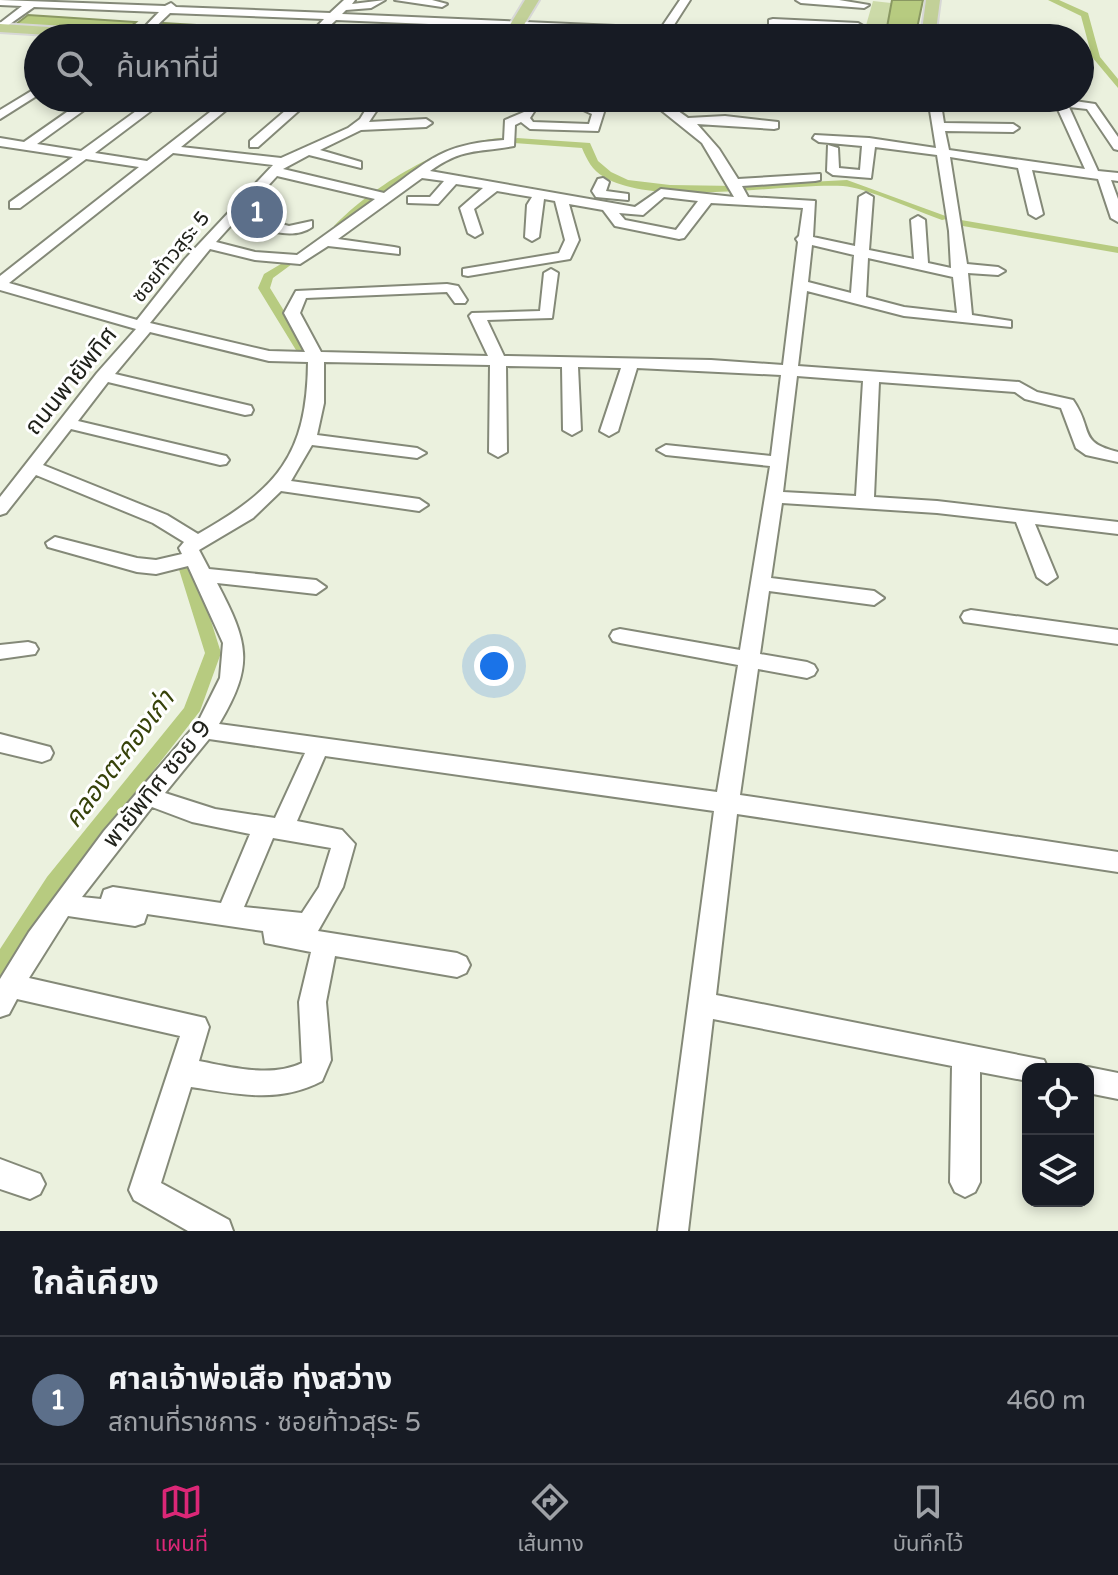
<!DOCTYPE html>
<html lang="th">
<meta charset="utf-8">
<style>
:root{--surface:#171b24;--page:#20242c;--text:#f1f3f6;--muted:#9ea1a6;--line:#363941;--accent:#db2777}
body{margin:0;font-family:"Varela Round","Noto Sans Thai",sans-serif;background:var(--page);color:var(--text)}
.controls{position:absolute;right:24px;bottom:24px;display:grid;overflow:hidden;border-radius:16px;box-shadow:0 4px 12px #0003}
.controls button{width:72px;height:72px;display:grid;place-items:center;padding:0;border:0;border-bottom:2px solid var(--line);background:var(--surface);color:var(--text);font:40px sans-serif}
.you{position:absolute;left:494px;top:666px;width:28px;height:28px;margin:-20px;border:6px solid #fff;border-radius:50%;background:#1a73e8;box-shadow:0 0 0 12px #1a73e833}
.badge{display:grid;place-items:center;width:52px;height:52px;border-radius:50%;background:var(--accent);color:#fff;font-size:26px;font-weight:700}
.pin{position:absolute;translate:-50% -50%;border:4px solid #fff;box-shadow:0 2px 8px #0006}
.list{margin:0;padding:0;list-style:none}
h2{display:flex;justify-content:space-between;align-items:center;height:104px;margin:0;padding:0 32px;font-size:34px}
h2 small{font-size:26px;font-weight:400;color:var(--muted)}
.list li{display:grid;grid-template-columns:52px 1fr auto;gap:24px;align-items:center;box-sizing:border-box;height:128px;padding:0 32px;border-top:2px solid var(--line)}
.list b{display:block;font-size:30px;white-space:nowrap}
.list p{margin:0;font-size:26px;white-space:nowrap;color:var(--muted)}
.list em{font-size:26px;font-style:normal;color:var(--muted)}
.icon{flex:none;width:44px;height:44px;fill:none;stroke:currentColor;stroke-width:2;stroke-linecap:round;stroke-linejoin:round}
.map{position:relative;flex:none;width:1118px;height:1231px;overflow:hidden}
.search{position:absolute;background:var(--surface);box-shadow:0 4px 12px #0003;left:24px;right:24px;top:24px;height:88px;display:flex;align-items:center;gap:20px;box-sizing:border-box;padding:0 28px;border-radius:44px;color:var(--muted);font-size:30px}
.sheet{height:232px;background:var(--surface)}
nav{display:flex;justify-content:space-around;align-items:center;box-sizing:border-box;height:112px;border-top:2px solid var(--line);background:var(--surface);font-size:22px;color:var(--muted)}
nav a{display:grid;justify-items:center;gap:4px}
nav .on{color:var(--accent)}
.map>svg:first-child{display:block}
</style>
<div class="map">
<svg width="1118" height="1231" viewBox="0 0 1118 1231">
<rect width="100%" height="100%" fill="#ebf1de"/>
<!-- green -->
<path fill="#ccdaa8" d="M873,1L891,3L885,38H854L865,29Z"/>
<!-- water -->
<g fill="#b7cb80" stroke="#8a9862" stroke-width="2">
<path d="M892,0H923L915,38H885Z"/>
<path d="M28,15L136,22L124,32L15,25Z"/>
<path d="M163,23L280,30L272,38L152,34Z"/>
</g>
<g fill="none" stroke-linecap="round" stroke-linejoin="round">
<!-- canal -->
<g fill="#b7cb80" fill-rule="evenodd">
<path d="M1048,0H1059L1088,13L1100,57L1118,79V88L1092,57L1081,16Z"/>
<path d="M502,138L505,139V143C493,145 481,145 468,148C422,162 380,199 343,228L334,226C373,186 445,141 502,138Z"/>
<path d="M517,138L590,143L598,161L611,172L628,180L670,185L736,186L847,180L951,218L942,220C919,212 864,187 843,186C781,183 656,208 604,177C592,170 587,160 582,148L514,143L512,141Z"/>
<path d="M961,220L1118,247V253L957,225L956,223Z"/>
<path d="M286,261L292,264L273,278L270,288L311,355L305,359L299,355L258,288L264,274Z"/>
<path d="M185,558L193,563L221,653L200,711L61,889L7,974L0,976V949L47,877L184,708L205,653L177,563Z"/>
</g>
<defs>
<g id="minor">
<path d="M0,0L165,6L171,3L176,7L330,13L344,0H355L352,4L385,0L371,8L346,10L342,14L661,28L680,0H690L672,28L817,35L822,38L668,35L665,38H655L657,34L336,20L317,38H306L324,19L170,13L144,38H134L159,12L34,7L0,31V23L22,6L0,5Z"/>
<path d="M395,0H432L447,4L442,7Z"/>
<path d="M796,0H839L869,5L864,8L801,3Z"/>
<path d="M773,19L858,23L863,26L858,29L769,24V20Z"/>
<path d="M38,87V95L0,119V110Z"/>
<path d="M87,98H101L37,144L81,151L154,98H168L95,153L147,161L228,98H241L181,147L281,158L348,128L360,119L373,98H385L369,122L426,119L432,123L426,127L361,130L320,150L361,162V168L309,155L283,169L384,193C431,159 443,144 504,140L505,120L524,112L530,100L551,98L539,104L530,118L533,122L589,124L592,114L579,108L575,98H587L588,104L604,112L598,131L530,129L521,122L515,125L514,146C477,153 464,147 430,171L635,207L661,189L734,197L702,143L646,98H660L688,118L725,116L778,122V128L774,129L697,124L719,149L738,179L820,174V180L815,181L742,186L748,197L815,201L813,237L855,246L859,197L866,193L873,197L869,250L914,259L911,220L918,216L925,220L928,263L951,268L949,231L937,155L875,147L871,178L833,175L827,171L828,145L838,148L839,168L860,170L862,146L819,142L813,138L815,135L869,138L936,148L928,98H940L944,123L1013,124L1019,128L1013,132L945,131L949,150L1085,169L1055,103L1061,99L1095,104L1118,137V150L1114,149L1087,109L1069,107L1098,171L1118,173V181L1111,180L1118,199V222L1111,218L1098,179L1032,170L1043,214L1036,218L1029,214L1018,168L950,157L967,264L998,267L1005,271L998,275L968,273L972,315L1011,321V327L904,316L807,291L798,366L1019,382L1037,392L1073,400C1094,430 1077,442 1118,452V462L1086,455L1076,448L1061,408L1025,399L1015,392L879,382L874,497L937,501L1118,522V534L1035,524L1057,577L1047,584L1037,577L1016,522L937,513L782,503L771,578L874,591L884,598L874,605L769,591L760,654L807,662L814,665L817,670L814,675L807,678L758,669L740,795L1118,852V872L737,814L716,995L1044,1060L1048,1069H1028V1081L980,1072V1182L975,1192L965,1197L955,1192L950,1182L952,1066L713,1019L688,1231H658L714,811L325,756L297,821L342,830L355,844L343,887L318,931L457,953L466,957L470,965L466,973L457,977L335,956L326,1002L331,1060L322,1081C278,1104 238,1094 191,1087L161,1183L229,1220L233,1231H188L134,1200L129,1190L180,1036L17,999L9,1014L0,1017V979L29,932L104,831L198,722L220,678L223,643L188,566L156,574L137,572L48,547L46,543L55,537L137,558L156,560L182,554L179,548L184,542L153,523L36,475L6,513L0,515V497L97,373L136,329L0,290V276L139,167L86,159L20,208H10V202L73,157L0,146V138L24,142ZM173,153L273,165L185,259L137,320L9,283ZM277,176L375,199L297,255L255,252L216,242L235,221C259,227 291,242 312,227V221L289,226L242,214ZM422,178L444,181L430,197H408V203L438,204L456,184L483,188L460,208L468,233L475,237L482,233L474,209L497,191L532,197L527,205L525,237L532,241L539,237L544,199L555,201L565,240L559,253L463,269V275L468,276L570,259L579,240L569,204L603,210L615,226L679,239L684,238L711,203L803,208L799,236L796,239L798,242L783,365L711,360L504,356L487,320L552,318L558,273L551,269L544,273L540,311L472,313L469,316L488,356L321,352L300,313L306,298L447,292L455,303H465L467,300L458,286L447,284L296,291L284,313L305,352L269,351L150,323L210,249L255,260L300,264L328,246L399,254V248L394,247L338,239ZM664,197L698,201L676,230L625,220L619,213L643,215ZM812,245L854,255L851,293L808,282ZM868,258L953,277L957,313L904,307L866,297ZM150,332L269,361L308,362C307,456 277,489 198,534L167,515L43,465L71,429L220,465L226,464L229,460L226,456L78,421L108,382L245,415L251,414L253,410L251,406L115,374ZM324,362L490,365L489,452L498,457L507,452L506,366L562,367L563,430L572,435L581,430L578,367L621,368L600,431L609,436L618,431L637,368L781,375L771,456L666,445L657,450L666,455L770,466L740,650L620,629L613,631L610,636L613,641L620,643L738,665L717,792L219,724C255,664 248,642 217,583L316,594L326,587L316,580L209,569L199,550L253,518L281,491L419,511L428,505L419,499L291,481L312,445L417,458L426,453L417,448L317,435L324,403ZM797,376L863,381L856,496L783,492ZM209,739L305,753L275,818L215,809L165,793ZM152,807L192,822L250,834L221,903L113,887L104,890L101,899L82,897ZM273,838L331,848L319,887L302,913L244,907ZM147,914L263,931L265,943L311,952L299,1002L302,1063C271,1078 231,1067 199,1061L209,1027L205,1018L29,978L68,916L135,926L144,923Z"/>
<path d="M300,98H313L258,147H250V141Z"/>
<path d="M464,98H476L471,107H463Z"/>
<path d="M603,178L609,182L606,191L628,194V200L596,197L592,191L598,179Z"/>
<path d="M971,610L1118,630V644L964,622L961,617L964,612Z"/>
<path d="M28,642L35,644L38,649L35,654L0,659V645Z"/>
<path d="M0,734L50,747L53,753L50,759L42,762L0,752Z"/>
<path d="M1088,1067L1118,1073V1099L1088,1093V1069H1082Z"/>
<path d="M0,1159L40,1174L45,1184L40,1194L30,1199L0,1189Z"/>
</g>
<g id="major">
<path d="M525,0H539L516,38H502Z"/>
<path d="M926,0H940L935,38H921Z"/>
<path d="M0,24L164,34L171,38H96L0,32Z"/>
</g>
</defs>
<!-- minor casing -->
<use href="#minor" stroke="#848978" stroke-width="4"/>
<!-- major casing -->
<use href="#major" stroke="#d7d7d6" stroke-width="4"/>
<!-- minor -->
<use href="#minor" fill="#fff" fill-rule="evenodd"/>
<!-- major -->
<use href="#major" fill="#c2d098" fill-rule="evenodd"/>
</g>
<g text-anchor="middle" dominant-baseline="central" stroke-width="6" stroke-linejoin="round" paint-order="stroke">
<!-- far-street labels -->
<g font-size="20" fill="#20221b" stroke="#fff">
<text transform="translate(171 257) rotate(-51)">ซอยท้าวสุระ 5</text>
</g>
<!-- street labels -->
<g font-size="24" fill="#20221b" stroke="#fff">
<text transform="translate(71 381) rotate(-51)">ถนนพายัพทิศ</text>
<text transform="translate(157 784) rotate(-51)">พายัพทิศ ซอย 9</text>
</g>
<!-- water labels -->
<g font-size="26" font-style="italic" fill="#364209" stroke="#fff">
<text transform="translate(119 759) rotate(-53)">คลองตะคองเก่า</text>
</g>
</g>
</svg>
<div class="controls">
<button><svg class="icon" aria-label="locate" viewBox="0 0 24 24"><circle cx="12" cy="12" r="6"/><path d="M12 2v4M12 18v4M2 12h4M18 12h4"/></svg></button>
<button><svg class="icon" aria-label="layers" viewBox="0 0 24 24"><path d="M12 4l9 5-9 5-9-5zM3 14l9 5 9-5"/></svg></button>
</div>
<div class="you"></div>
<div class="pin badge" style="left:257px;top:212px;background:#5c6f8a">1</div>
<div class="search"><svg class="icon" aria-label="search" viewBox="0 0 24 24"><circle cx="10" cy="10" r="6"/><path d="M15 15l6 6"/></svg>ค้นหาที่นี่</div>
</div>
<section class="sheet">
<h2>ใกล้เคียง<small></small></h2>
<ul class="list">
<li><span class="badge" style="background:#5c6f8a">1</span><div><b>ศาลเจ้าพ่อเสือ ทุ่งสว่าง</b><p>สถานที่ราชการ · ซอยท้าวสุระ 5</p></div><em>460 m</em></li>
</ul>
</section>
<nav>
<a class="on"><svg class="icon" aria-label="map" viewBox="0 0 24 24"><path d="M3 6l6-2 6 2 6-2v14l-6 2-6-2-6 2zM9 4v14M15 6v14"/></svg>แผนที่</a>
<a><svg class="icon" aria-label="directions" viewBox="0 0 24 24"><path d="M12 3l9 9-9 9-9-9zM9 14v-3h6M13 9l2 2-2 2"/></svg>เส้นทาง</a>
<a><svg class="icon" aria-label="saved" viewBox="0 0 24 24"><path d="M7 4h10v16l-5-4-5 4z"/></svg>บันทึกไว้</a>
</nav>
